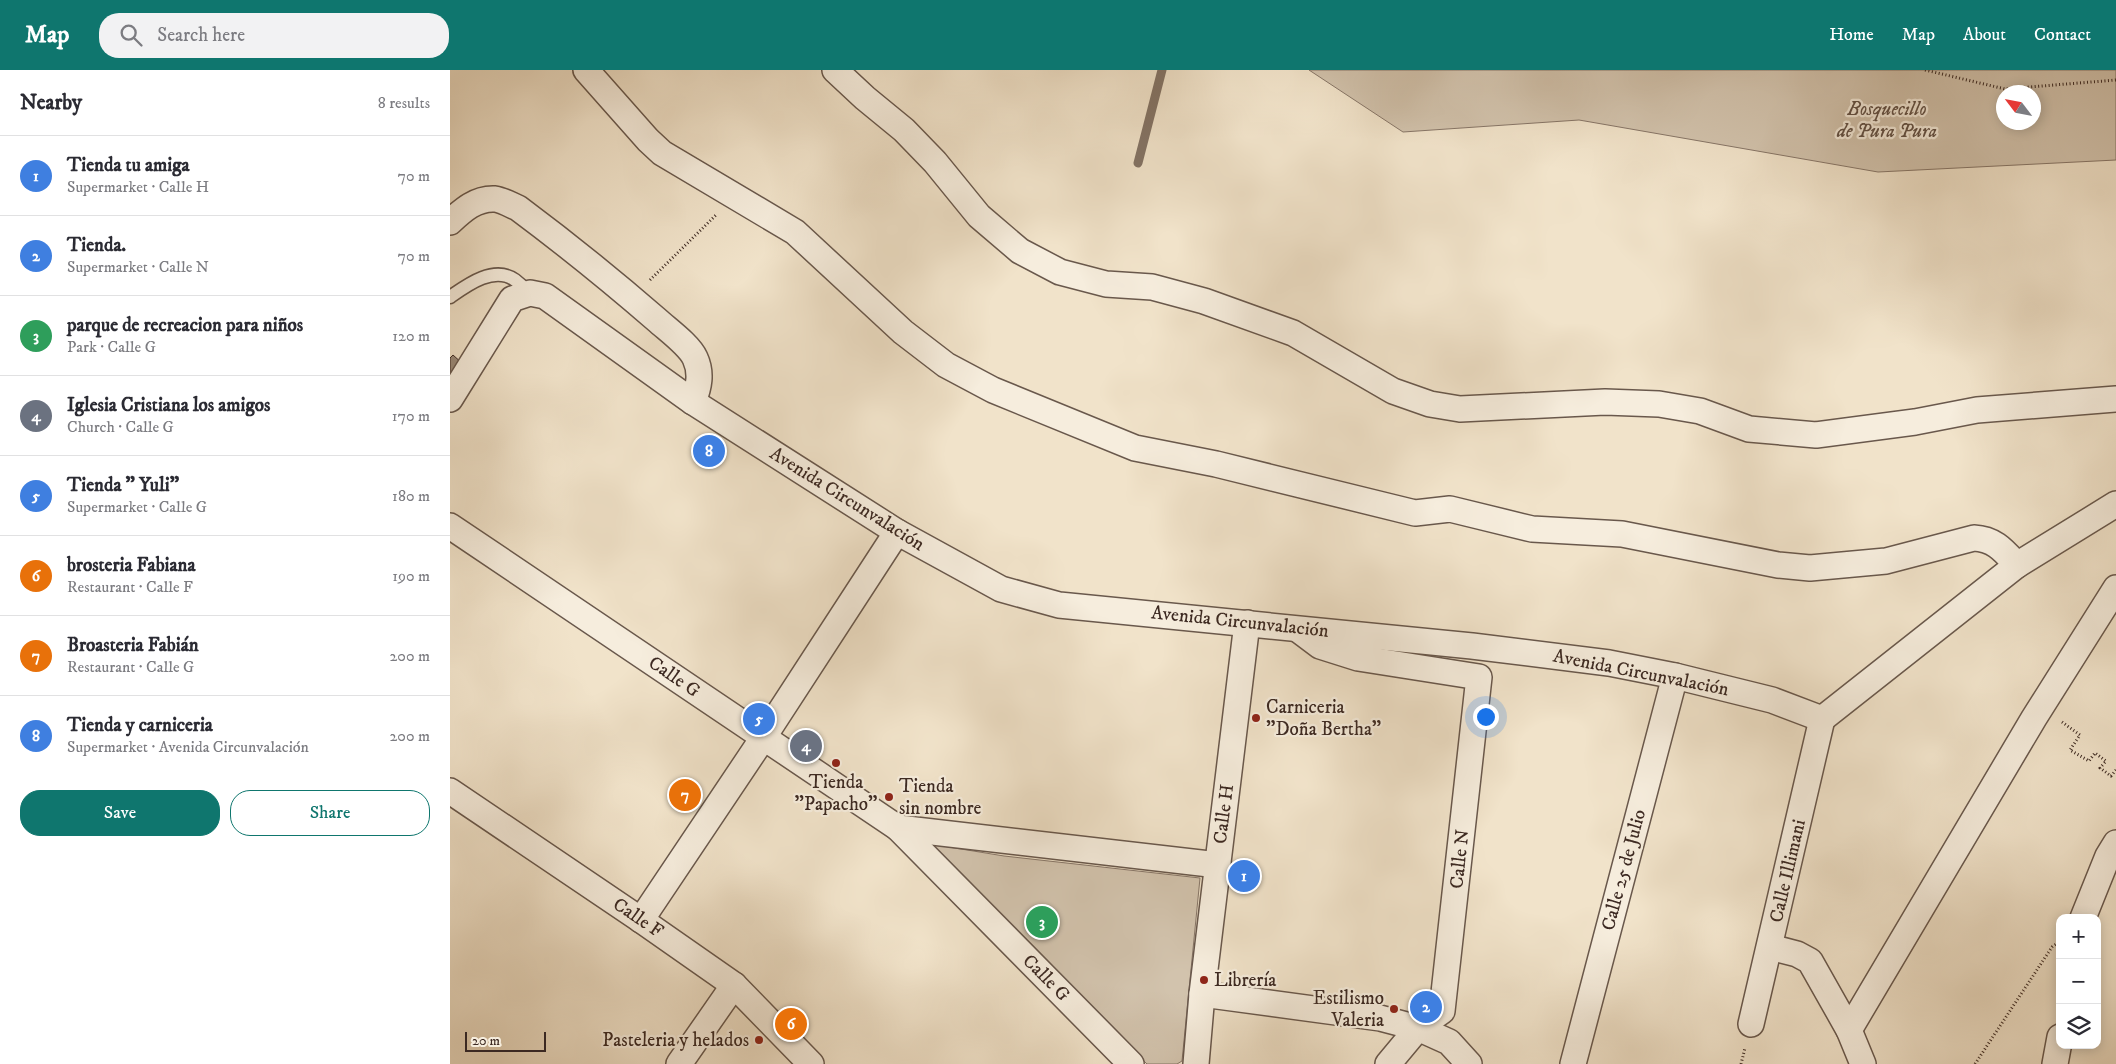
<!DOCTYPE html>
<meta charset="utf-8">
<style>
:root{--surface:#fff;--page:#f2f2f3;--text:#2b2b33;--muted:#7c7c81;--line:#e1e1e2;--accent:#0f766e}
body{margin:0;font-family:"IM FELL DW Pica",serif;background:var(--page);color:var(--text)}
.controls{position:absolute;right:15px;bottom:15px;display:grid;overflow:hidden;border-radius:10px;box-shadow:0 2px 12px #0003}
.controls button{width:45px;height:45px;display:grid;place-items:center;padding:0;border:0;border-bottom:1px solid var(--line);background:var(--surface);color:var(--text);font:25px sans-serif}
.compass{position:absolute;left:1546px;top:15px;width:45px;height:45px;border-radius:50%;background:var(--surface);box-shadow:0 2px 12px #0003;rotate:302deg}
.scale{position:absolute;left:15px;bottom:12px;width:81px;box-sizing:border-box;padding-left:5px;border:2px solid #3c2922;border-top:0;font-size:14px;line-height:18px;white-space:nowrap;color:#3c2922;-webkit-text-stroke:4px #f6eddd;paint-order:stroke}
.you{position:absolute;left:1035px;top:646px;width:18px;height:18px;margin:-12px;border:4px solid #fff;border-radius:50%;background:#1a73e8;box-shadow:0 0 0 8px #1a73e833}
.badge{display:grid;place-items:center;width:32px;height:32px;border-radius:50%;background:var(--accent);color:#fff;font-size:16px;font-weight:700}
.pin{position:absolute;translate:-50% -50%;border:2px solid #fff;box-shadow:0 1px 5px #0006}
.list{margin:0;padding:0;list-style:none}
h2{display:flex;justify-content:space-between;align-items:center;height:65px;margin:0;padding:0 20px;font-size:21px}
h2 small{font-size:16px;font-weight:400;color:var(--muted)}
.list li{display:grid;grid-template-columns:32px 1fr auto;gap:15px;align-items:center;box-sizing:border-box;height:80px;padding:0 20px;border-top:1px solid var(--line)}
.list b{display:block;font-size:19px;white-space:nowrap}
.list p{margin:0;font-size:16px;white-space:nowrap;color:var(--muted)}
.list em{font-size:16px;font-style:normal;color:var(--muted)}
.actions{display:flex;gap:10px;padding:15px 20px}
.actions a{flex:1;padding:11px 0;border:1px solid var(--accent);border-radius:20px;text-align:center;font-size:18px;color:var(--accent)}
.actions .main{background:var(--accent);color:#fff}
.icon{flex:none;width:28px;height:28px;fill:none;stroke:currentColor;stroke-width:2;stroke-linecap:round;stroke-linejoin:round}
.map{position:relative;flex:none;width:1666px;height:994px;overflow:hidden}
header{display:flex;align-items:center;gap:30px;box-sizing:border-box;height:70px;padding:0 25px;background:var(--accent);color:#fff}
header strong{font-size:24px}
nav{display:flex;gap:28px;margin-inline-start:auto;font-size:18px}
.search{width:350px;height:45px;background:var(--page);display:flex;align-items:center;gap:12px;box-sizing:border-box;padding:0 18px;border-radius:20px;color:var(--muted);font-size:19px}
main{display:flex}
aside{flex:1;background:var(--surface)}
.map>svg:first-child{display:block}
</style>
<header>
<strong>Map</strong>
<div class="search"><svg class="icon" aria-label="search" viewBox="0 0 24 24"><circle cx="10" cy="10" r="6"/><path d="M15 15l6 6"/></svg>Search here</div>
<nav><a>Home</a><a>Map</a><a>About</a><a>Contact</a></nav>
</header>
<main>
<aside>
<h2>Nearby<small>8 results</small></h2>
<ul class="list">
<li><span class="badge" style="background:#3f7fe0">1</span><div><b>Tienda tu amiga</b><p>Supermarket · Calle H</p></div><em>70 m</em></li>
<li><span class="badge" style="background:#3f7fe0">2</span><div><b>Tienda.</b><p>Supermarket · Calle N</p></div><em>70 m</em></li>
<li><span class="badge" style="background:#2e9e5b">3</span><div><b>parque de recreacion para niños</b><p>Park · Calle G</p></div><em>120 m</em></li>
<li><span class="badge" style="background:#6b7280">4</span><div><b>Iglesia Cristiana los amigos</b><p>Church · Calle G</p></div><em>170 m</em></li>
<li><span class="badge" style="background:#3f7fe0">5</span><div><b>Tienda &quot; Yuli&quot;</b><p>Supermarket · Calle G</p></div><em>180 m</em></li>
<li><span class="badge" style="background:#e8710a">6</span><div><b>brosteria Fabiana</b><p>Restaurant · Calle F</p></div><em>190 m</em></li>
<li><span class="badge" style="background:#e8710a">7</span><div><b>Broasteria Fabián</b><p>Restaurant · Calle G</p></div><em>200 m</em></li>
<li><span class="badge" style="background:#3f7fe0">8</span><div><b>Tienda y carniceria</b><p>Supermarket · Avenida Circunvalación</p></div><em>200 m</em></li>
</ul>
<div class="actions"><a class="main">Save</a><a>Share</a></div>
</aside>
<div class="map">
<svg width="1666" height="994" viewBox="0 0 1666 994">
<rect width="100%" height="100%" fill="#f1e3ca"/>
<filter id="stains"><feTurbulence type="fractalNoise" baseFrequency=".004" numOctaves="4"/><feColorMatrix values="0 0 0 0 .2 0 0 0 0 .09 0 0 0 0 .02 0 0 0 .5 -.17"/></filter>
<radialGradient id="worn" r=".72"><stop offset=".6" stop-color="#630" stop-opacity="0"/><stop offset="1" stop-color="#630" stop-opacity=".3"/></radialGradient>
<!-- green -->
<g fill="#d2c3ad" stroke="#877668" fill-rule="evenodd">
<path d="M859,0H1666V90L1428,102L1129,50L953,62ZM1584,22V52H1554V22Z"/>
<path d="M474,773L554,786L750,808L732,991L727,994H697Z"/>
</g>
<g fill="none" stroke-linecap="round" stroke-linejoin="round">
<!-- stream -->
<path stroke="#837365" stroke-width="9" d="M688,93L712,0"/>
</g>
<!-- building -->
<path fill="#9a8a79" stroke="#3c2922" d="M3,285L13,294L0,312V288Z"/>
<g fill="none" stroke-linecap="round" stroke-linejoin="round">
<defs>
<path id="lane" d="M0,227C17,215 44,195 65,210C70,214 75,219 80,223"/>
<g id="street">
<path d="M136,0L198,70L212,83L345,162L453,262L496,295L543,320L685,378L766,394L965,443L1000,439L1082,459L1172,464L1328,495L1360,498L1436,491L1524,468C1545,469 1554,481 1567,495"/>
<path d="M385,0L415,28L454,60L485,92L529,146L570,181L610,202L656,214L702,217L754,231L843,263L943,321L980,334L1010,339L1155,332L1209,334L1250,341L1299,359L1366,365L1465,352L1527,340L1666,329"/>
<path d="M0,152C13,140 26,128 45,129C52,130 61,135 68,138C115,173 162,211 207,250C218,260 239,275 245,288C252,303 249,317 243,332"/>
<path d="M0,329L62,229L80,223L95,226L243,332L447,462L551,519L609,535L1022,576L1159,593L1225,606L1322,630L1372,649"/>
<path d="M0,456L448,758L768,795"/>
<path d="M850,561L870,576L908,588L1029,607L992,941L968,958L938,994"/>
<path d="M1372,649L1567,495L1666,434"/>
<path d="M0,721L191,850L284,915L361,994"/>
<path d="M448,758L681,994"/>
<path d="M1633,848L1658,786L1666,773"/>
<path d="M191,850L313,668L447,462"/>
<path d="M1320,877L1347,884L1360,891L1399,960L1413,994"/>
<path d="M752,924L930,948L968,958L999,972L1019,994"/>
<path d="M1301,954L1372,649"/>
<path d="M1399,960L1584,648L1666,518"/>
<path d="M229,994L284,915"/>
<path d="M746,994L752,924L797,553"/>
<path d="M1123,994L1225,606"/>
<path d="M1605,994L1610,967"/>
</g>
</defs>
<!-- lane casing -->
<use href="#lane" stroke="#69584c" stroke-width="15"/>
<!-- street casing -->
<use href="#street" stroke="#69584c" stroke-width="28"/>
<!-- path -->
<g stroke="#3c2922" stroke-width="3" stroke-dasharray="1 2.5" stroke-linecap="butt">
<path d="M1475,0L1555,19L1666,10"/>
<path d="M200,210L267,144"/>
<path d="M1612,652L1630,665L1620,680L1639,691L1645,683L1656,691L1650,698L1661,706L1666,700"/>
<path d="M1291,994L1295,978"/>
<path d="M1525,994L1602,877L1610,871"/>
</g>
<!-- lane -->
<use href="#lane" stroke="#f6eddd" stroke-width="12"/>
<!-- street -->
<use href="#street" stroke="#f6eddd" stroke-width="25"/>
</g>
<!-- markers -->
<g fill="#8f2418" stroke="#f6eddd" stroke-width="2">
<circle cx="806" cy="648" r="5"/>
<circle cx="386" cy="693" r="5"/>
<circle cx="439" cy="727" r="5"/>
<circle cx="754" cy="910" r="5"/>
<circle cx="944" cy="939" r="5"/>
<circle cx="309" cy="970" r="5"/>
</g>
<g text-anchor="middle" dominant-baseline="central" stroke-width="4.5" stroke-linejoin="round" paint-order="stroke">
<!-- park labels -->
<g font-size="19" font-style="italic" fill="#625045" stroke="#f6eddd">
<text x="1437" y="39">Bosquecillo<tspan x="1437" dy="22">de Pura Pura</tspan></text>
</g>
<!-- street labels -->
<g font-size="19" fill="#3c2922" stroke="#f6eddd">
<text transform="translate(397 429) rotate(32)">Avenida Circunvalación</text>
<text transform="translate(790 552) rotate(6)">Avenida Circunvalación</text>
<text transform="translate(1191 603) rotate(11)">Avenida Circunvalación</text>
<text transform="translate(224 607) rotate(34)">Calle G</text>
<text transform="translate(774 744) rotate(-83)">Calle H</text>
<text transform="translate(1010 789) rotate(-84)">Calle N</text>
<text transform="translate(1174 800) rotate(-75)">Calle 25 de Julio</text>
<text transform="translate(1338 801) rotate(-77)">Calle Illimani</text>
<text transform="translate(188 848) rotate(34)">Calle F</text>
<text transform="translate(596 908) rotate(45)">Calle G</text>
</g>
<!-- poi labels -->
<g font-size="19" fill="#3c2922" stroke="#f6eddd" text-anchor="start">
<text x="816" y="637">Carniceria<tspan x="816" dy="22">"Doña Bertha"</tspan></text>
<text x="386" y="712" text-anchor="middle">Tienda<tspan x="386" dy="22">"Papacho"</tspan></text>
<text x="449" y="716">Tienda<tspan x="449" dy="22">sin nombre</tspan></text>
<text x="764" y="910">Librería</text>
<text x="934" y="928" text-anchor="end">Estilismo<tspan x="934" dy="22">Valeria</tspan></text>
<text x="299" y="970" text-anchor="end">Pasteleria y helados</text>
</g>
</g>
<rect width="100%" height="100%" filter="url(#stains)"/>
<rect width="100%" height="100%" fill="url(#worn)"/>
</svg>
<div class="controls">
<button>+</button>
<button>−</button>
<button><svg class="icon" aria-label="layers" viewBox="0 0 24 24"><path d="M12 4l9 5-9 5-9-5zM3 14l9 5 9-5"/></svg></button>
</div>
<svg class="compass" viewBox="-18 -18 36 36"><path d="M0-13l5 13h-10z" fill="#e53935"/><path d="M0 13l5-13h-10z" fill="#7c7c81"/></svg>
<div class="scale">20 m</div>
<div class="you"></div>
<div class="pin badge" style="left:794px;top:806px;background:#3f7fe0">1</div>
<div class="pin badge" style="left:976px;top:937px;background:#3f7fe0">2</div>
<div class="pin badge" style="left:592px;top:852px;background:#2e9e5b">3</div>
<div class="pin badge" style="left:356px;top:676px;background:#6b7280">4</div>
<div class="pin badge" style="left:309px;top:649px;background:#3f7fe0">5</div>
<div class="pin badge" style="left:341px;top:954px;background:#e8710a">6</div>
<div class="pin badge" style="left:235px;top:725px;background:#e8710a">7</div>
<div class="pin badge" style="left:259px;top:381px;background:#3f7fe0">8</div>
</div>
</main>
